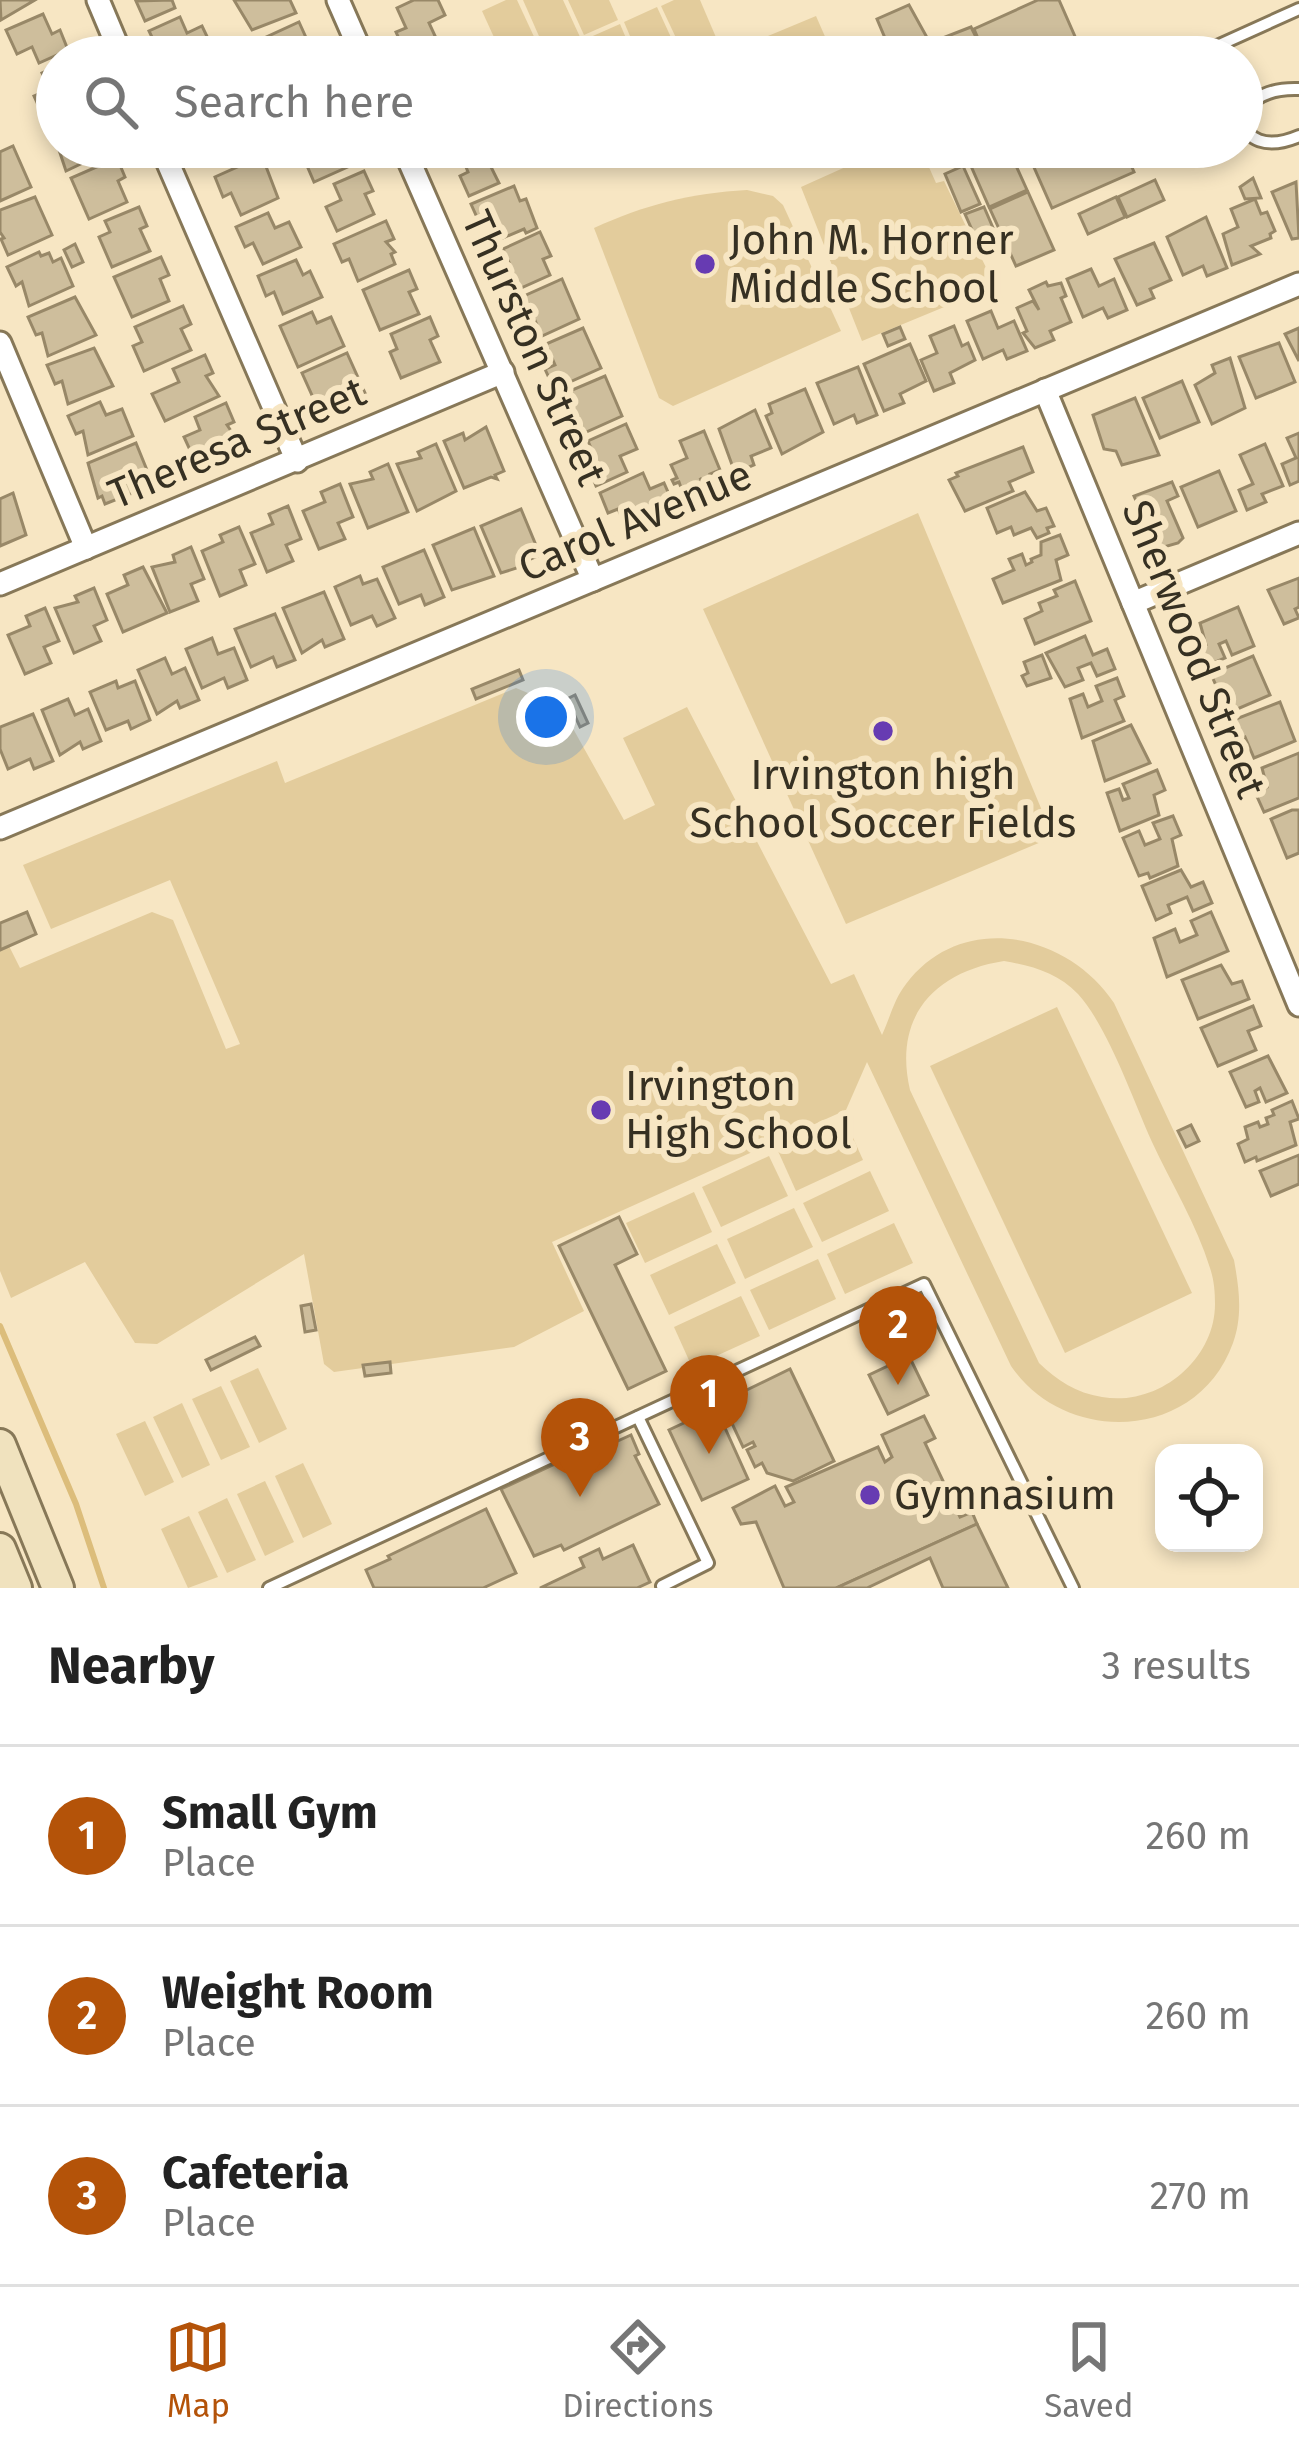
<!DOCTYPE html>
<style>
:root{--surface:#fff;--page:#f2f2f2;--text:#222;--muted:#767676;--line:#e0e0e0;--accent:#b45309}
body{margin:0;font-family:"Fira Sans",sans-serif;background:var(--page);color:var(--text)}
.controls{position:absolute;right:36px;bottom:36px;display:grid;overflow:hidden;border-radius:24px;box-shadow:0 6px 18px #0003}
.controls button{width:108px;height:108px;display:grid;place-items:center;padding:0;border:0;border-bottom:3px solid var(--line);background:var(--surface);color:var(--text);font:60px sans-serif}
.you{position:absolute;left:546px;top:717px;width:42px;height:42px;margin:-30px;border:9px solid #fff;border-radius:50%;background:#1a73e8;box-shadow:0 0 0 18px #1a73e833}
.badge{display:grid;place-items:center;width:78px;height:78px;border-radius:50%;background:var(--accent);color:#fff;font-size:39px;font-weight:700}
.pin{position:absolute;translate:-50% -99px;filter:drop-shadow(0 3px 6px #0008)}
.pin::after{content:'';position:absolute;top:63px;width:42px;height:36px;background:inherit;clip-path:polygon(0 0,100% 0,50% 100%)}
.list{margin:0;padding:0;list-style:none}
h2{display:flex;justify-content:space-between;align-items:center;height:156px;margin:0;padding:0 48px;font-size:51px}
h2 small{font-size:39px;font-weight:400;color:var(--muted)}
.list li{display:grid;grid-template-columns:78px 1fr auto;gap:36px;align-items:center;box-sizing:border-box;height:180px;padding:0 48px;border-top:3px solid var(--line)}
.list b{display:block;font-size:45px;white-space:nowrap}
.list p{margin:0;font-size:39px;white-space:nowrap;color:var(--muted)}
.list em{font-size:39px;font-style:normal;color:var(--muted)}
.icon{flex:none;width:66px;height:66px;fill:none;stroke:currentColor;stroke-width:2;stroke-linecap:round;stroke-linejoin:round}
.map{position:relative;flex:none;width:1299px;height:1588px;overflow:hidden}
.search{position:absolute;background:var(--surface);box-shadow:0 6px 18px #0003;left:36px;right:36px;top:36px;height:132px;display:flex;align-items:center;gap:30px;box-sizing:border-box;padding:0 42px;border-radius:66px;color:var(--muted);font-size:45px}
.sheet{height:696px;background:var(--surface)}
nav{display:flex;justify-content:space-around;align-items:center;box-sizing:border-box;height:168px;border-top:3px solid var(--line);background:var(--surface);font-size:33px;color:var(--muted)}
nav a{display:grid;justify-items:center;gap:6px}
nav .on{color:var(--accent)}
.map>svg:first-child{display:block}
</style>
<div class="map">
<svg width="1299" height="1588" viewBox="0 0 1299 1588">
<rect width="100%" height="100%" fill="#f7e6c3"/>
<!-- green -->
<g fill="#e3cc9c" fill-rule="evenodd">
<path d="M506,0H517L542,54L503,57L482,11Z"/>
<path d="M523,0H563L580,37L546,52Z"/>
<path d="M568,0H609L618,20L584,35Z"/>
<path d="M674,0H700L721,49L703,57H685L661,6Z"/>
<path d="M657,7L680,57H639L624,22Z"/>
<path d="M816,16L834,57H769L761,39Z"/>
<path d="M620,24L634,57H594L586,39Z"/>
<path d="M890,147H920L936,183L944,181L995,286L862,341L801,187Z"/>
<path d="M747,190L773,196L783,205L841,331L673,406L659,398L594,228C644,205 691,193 747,190Z"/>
<path d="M918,513L1053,837L846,924L703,609Z"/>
<path d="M516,688L561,707L624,820L655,805L623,738L687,707L831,984L854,974L882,1035C890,1018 894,999 906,984C963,909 1068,934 1114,1003L1234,1260C1239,1288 1243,1315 1233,1343C1198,1441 1066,1447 1011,1366L867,1062L846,1110L552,1242L584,1311L514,1347L334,1372L324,1364L304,1254L157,1344L135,1343L85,1262L11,1298L0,1271V950L9,946L20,968L152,912L173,920L226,1049L240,1044L170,880L51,929L23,865L277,761L285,783ZM1004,961C1033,966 1058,973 1078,994C1108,1027 1133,1100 1152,1142C1171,1183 1197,1225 1210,1268C1214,1280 1215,1291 1215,1304C1215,1361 1157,1407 1102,1397C1076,1393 1057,1380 1039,1363L910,1090C893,1017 934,972 1004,961Z"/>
<path d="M1057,1007L1192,1293L1065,1353L930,1066Z"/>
<path d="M845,1120L863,1160L796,1191L778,1151Z"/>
<path d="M769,1156L788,1196L721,1227L702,1187Z"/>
<path d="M870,1171L889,1211L822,1242L803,1203Z"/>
<path d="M694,1192L712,1232L645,1263L626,1223Z"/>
<path d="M794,1208L813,1247L745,1279L727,1239Z"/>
<path d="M894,1223L913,1263L845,1294L827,1254Z"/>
<path d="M717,1244L736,1283L669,1315L650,1275Z"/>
<path d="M818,1259L836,1299L769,1330L750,1290Z"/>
<path d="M741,1296L760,1336L692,1367L674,1327Z"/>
<path d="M258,1368L287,1429L259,1443L230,1381Z"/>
<path d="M221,1386L250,1447L221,1460L192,1399Z"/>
<path d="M182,1403L210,1465L182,1478L153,1417Z"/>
<path d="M145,1421L174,1482L145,1496L116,1434Z"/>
<path d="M303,1463L332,1524L303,1538L275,1476Z"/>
<path d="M265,1481L294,1542L265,1556L237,1494Z"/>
<path d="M227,1498L256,1560L227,1573L198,1512Z"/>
<path d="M189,1516L218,1577L188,1588L161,1529Z"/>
</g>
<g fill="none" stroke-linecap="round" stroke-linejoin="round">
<!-- stream -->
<path stroke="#dcbd7b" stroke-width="6" d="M0,1326L76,1504L104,1588"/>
</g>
<!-- building -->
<g fill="#cebe9c" stroke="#988868" stroke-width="3">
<path d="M0,0H35L1,20Z"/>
<path d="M172,0L175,8L145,21L136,1Z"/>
<path d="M234,0H290L296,13L252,30Z"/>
<path d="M414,0H438L445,15L429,23L436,38L405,52L396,32L406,28L397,8Z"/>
<path d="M1038,0H1059L1084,57H986L974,29Z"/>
<path d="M909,5L930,43L971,27L976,37L932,57H893L877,19Z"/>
<path d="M43,14L52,34L60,30L68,50L39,63L32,47L17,54L6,30Z"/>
<path d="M180,17L187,33L202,26L213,49L195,57H171L166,46L158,50L149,31Z"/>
<path d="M299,22L308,42L299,46L304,57H248L246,52L256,48L253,43Z"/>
<path d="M450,43L456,57H413L438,46Z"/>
<path d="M57,66V114L45,120L34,96L50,89L42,73Z"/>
<path d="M13,146L31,187L0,201V152Z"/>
<path d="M58,147H113L114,148L66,171Z"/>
<path d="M210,147H256L257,149L218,166Z"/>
<path d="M299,147H344L352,165L314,182Z"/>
<path d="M471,147H502L508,160L491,167L499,183L469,196L460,176L468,172L460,152Z"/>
<path d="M1025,147H1123L1134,172L1052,208Z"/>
<path d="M1140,147H1188L1148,165Z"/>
<path d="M1009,150L1027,190L989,207L971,166Z"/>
<path d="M262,156L278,198L241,215L231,193L223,197L215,177Z"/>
<path d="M117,158L125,177L118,181L127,202L89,219L71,178Z"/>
<path d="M963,166L980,204L961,212L945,174Z"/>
<path d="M364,171L373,191L365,194L374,214L337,231L326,207L341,200L334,184Z"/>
<path d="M1253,178L1261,198L1245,199L1240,187Z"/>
<path d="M1155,180L1164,200L1127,217L1118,197Z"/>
<path d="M1296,182L1299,238L1292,239L1272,192Z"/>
<path d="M514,186L520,201L526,199L537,228L526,233L524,229L498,240L490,220L480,224L471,204Z"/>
<path d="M1028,192L1054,250L1016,266L990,209Z"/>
<path d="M35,197L52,235L8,255L1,239L4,238L0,232V210Z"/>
<path d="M1116,197L1125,217L1088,234L1079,214Z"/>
<path d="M1255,199L1261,214L1267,212L1275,231L1270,234L1271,238L1251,246L1260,254L1232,265L1223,234L1238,227L1231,209Z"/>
<path d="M139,207L147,226L140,229L150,251L112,267L99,237L110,232L105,221Z"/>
<path d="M984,207L1000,244L982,252L965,214Z"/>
<path d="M268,213L275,228L289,222L301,247L263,264L253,243L245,247L236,227Z"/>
<path d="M1206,217L1227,268L1207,276L1203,266L1183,275L1167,237Z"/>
<path d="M386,221L394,239L386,242L395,252L391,254L395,264L358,281L349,259L342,262L334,244Z"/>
<path d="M540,232L551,256L543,259L550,275L512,292L503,273L512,269L503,249Z"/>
<path d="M1154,243L1171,280L1150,289L1154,298L1137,305L1115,259Z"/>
<path d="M75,244L83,262L72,267L64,250Z"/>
<path d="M39,252L41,256L49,253L53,262L61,258L73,286L29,306L22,282L16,286L7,267Z"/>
<path d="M161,257L169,275L160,279L169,301L132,317L114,277Z"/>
<path d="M296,260L303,275L310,271L322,297L283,314L274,292L266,296L258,276Z"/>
<path d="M1091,269L1099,286L1114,279L1127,310L1108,318L1103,308L1083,317L1067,279Z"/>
<path d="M409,270L417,289L409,292L419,314L380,330L363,290Z"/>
<path d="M562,279L579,319L542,336L533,316L524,320L515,300Z"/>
<path d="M1046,282L1048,286L1061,283L1066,296L1061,298L1071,322L1050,331L1054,340L1035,348L1023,333L1027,331L1017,308L1033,301L1039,310L1029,290Z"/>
<path d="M75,297L96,335L48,356L42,333L36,335L28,317Z"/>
<path d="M183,306L191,324L181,329L191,350L144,371L133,346L142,342L135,327Z"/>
<path d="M991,311L998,328L1014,321L1027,351L1007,359L1003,350L983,359L967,321Z"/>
<path d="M312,312L317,323L331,317L344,346L298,367L280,326Z"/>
<path d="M430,317L438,336L430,340L440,362L401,378L390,352L397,349L391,334Z"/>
<path d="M954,326L962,346L968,343L975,360L950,373L954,383L934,391L921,360L937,353L930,336Z"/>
<path d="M900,327L905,339L888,346L883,334Z"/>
<path d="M583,328L601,368L554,389L545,369L555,365L546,344Z"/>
<path d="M1299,328V361L1285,334Z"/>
<path d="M1279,343L1295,382L1256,398L1239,357Z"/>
<path d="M910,344L926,381L900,394L904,403L884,411L864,364Z"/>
<path d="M94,348L113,386L68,404L62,381L55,384L47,365Z"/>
<path d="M347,353L365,393L320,413L302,373Z"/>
<path d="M205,355L213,373L206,376L219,396L165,421L152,394L179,382L173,369Z"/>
<path d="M1230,358L1245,408L1212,424L1195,385L1215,373L1212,365Z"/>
<path d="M858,367L877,415L857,423L854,415L834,424L817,383Z"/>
<path d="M605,376L622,416L584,433L576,413L567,416L558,396Z"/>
<path d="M1182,381L1199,422L1160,438L1143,398Z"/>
<path d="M805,389L823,432L782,454L766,416L772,413L769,404Z"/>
<path d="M1135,398L1159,455L1122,465L1116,451L1104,449L1093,415Z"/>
<path d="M100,402L106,415L122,409L133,436L88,455L83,431L76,434L68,416Z"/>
<path d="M226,403L234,422L227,425L240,444L196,463L184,437L200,430L195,417Z"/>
<path d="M755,410L771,448L751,456L754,465L735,473L719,429Z"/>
<path d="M626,424L637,449L620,456L627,472L596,486L588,466L597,462L588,441Z"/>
<path d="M486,427L504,471L495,475L497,479L491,477L464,488L444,441L463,433L465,440Z"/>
<path d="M704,431L720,470L710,474L712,479L704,482L700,478L704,487L684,496L679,482L674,484L672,480L677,478L671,465L687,458L680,441Z"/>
<path d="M1299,433V481L1290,485L1282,464L1296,458L1287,438Z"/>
<path d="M136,443L153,485L105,504L102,496L98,498L88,463Z"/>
<path d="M436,444L456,491L417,511L397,464L421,458L418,452Z"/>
<path d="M1265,444L1283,486L1262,494L1266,502L1247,510L1239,490L1253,484L1240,455Z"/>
<path d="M1023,447L1033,472L1009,482L1013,491L965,511L949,480L958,476L956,473Z"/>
<path d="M388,464L408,512L368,528L350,484L373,479L370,472Z"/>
<path d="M1219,471L1236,511L1198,527L1181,487Z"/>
<path d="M643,473L650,489L664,483L675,508L627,529L618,509L608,513L600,493Z"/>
<path d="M1172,482L1178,496L1167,501L1183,538L1178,543L1157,549L1134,496Z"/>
<path d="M340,484L353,517L338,523L345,539L319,549L303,511L325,502L321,492Z"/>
<path d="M1025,492L1037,511L1046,508L1054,526L1047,528L1049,533L1037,538L1031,528L1014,535L1011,527L997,533L987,508Z"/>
<path d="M13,493L26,535L0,546V499Z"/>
<path d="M288,506L301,539L286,545L293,561L267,572L251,533L273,524L269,514Z"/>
<path d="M521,509L540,555L524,562L526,565L501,573L481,526Z"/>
<path d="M239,527L255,564L240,570L246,585L220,596L202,551L223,542L220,535Z"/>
<path d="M474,528L494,576L452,590L433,545Z"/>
<path d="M1060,535L1068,555L1056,560L1061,580L1003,603L993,579L1014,570L1009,559L1022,554L1026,565L1032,562L1031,559L1041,555V542Z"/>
<path d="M191,547L204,579L191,584L198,601L170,612L152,567L175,562L173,555Z"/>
<path d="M424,550L444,597L425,605L421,595L399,604L383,567Z"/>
<path d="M143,567L167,613L123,632L107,594L128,585L124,575Z"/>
<path d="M360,576L363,584L377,579L395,618L377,626L372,616L351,625L335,587Z"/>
<path d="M1299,578V607L1295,609L1299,618L1284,624L1268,590Z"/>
<path d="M1075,581L1091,621L1035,644L1025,619L1042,611L1039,603L1057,596L1054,590Z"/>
<path d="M94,588L107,620L94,626L101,641L74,653L55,608L78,602L75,596Z"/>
<path d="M324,592L344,639L325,647L322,640L302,653L283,608Z"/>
<path d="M1238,607L1254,646L1232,655L1226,641L1219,644L1225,658L1204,667L1197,649L1206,645L1200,623Z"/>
<path d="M45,608L59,641L44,647L51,663L25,674L8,635L30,626L26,616Z"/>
<path d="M275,614L295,660L277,667L273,657L251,667L235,629Z"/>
<path d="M1085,636L1093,655L1107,649L1115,669L1097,676L1091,663L1078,668L1083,680L1065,687L1046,653Z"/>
<path d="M212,638L218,654L234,648L247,680L228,688L224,678L202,688L186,649Z"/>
<path d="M1042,655L1051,678L1027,686L1022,676L1028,673L1024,662Z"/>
<path d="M1253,656L1270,695L1228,713L1211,674Z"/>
<path d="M165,658L172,674L185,668L199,700L180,708L177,701L157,714L138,670Z"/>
<path d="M519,670L523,680L476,699L472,689Z"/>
<path d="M1117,678L1124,696L1115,700L1124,721L1082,738L1070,699L1083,694L1088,707L1102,701L1096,686Z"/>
<path d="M116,681L118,688L135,681L150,720L131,729L128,721L106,730L90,692Z"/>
<path d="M575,695L588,723L580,727L567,699Z"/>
<path d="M68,699L75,715L88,709L101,741L83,749L80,742L60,755L42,710Z"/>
<path d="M1280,702L1295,741L1254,758L1245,737L1236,741L1228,722Z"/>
<path d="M33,714L53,761L34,769L30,759L8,769L0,749V727Z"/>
<path d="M1131,725L1150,763L1105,781L1093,741Z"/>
<path d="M1299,753V798L1264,812L1255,792L1267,787L1262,768Z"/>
<path d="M1157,770L1165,790L1154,795L1159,815L1120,831L1107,793L1119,789L1123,800L1129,798L1123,784Z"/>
<path d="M1292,810H1299V853L1287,858L1271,819Z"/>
<path d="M1173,816L1181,835L1172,839L1178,866L1150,878L1148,873L1139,876L1123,838L1139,831L1145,845L1160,839L1153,823Z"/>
<path d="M1181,870L1191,887L1203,882L1212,903L1193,911L1187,897L1168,905L1171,913L1156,920L1142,886Z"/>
<path d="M27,912L36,934L0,950V923Z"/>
<path d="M1211,912L1228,951L1167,977L1154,938L1175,929L1180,942L1197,935L1191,921Z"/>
<path d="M1221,965L1232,984L1242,981L1249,999L1198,1019L1182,980Z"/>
<path d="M1253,1006L1261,1026L1248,1031L1256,1050L1218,1066L1201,1028Z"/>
<path d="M1268,1056L1287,1093L1266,1102L1260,1088L1255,1091L1259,1102L1246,1107L1230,1072Z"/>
<path d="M1292,1101L1299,1119L1290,1122L1296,1145L1257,1161L1256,1157L1245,1162L1238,1144L1248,1139L1245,1127L1258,1122L1260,1127L1268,1124L1266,1118L1274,1115L1272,1110Z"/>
<path d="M1191,1125L1199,1141L1186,1147L1178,1131Z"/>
<path d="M1299,1155V1184L1271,1196L1260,1171Z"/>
<path d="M619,1217L637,1254L615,1265L666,1371L628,1389L559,1246Z"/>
<path d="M311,1304L316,1330L305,1332L301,1306Z"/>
<path d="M255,1337L260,1346L211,1370L206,1360Z"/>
<path d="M909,1356L928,1395L888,1414L869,1375Z"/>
<path d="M390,1362L391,1373L365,1376L363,1365Z"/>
<path d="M790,1369L834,1461L793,1481L767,1473L762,1463L755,1467L747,1450L755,1446L753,1442L743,1447L722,1402Z"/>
<path d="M716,1408L748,1479L702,1500L669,1430Z"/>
<path d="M924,1416L935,1438L925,1443L960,1517L972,1512L977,1524L836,1588H784L756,1522L741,1524L733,1508L775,1486L785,1506L794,1502L786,1487L878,1447L885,1462L892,1457L882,1435Z"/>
<path d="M631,1435L639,1454L635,1456L659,1504L564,1550L561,1545L534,1556L501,1489L598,1444L600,1449Z"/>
<path d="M486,1509L516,1573L483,1588H374L366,1570L390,1559L388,1556Z"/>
<path d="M977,1524L1008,1588H943L930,1558L867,1588H836Z"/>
<path d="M633,1545L650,1582L637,1588H540L584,1567L580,1558L599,1549L603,1559Z"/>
</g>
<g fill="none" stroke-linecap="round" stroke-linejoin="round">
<defs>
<g id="service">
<path d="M1206,51L1299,9"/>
<path d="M1299,89C1221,86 1231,165 1299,136"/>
<path d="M638,1417L708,1563L662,1586"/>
<path d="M269,1588L924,1284L1073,1588"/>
</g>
<g id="minor">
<path d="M98,0L122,57"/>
<path d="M338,0L363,57"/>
<path d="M161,147L297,461"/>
<path d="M403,147L593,580"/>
<path d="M0,343L86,548"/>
<path d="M1045,390L1299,1005"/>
<path d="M0,584L503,372"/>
<path d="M1133,603L1299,533"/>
<path d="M0,828L1299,284"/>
</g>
<g id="secondary">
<path d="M0,1445L58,1588"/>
<path d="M0,1549L16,1588"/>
</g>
</defs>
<!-- service casing -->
<use href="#service" stroke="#877858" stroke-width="16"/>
<!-- minor casing -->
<use href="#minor" stroke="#877858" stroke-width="27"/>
<!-- secondary casing -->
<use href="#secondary" stroke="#877858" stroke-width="36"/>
<!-- service -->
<use href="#service" stroke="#fff" stroke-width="10"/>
<!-- minor -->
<use href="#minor" stroke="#fff" stroke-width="21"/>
<!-- secondary -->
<use href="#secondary" stroke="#f0e2be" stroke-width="30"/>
</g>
<!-- markers -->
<g fill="#673bb2" stroke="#f7e6c3" stroke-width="4.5">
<circle cx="705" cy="264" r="12"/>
<circle cx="883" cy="731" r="12"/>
<circle cx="601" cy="1110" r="12"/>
<circle cx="870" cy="1495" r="12"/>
</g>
<g text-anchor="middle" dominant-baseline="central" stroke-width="12" stroke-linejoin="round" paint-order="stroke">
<!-- poi labels -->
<g font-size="42" fill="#363022" stroke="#f7e6c3" text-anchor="start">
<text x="729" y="240">John M. Horner<tspan x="729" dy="48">Middle School</tspan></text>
<text x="883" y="775" text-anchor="middle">Irvington high<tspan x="883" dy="48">School Soccer Fields</tspan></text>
<text x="625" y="1086">Irvington<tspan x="625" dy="48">High School</tspan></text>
<text x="894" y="1495">Gymnasium</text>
</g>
<!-- street labels -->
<g font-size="42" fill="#363022" stroke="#f7e6c3">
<text transform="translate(534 348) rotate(66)">Thurston Street</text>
<text transform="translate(237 443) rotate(-23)">Theresa Street</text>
<text transform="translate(635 521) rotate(-23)">Carol Avenue</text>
<text transform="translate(1194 649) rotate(68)">Sherwood Street</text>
</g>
</g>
</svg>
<div class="controls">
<button><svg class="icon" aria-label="locate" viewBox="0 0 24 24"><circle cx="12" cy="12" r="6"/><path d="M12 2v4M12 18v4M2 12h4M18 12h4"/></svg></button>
</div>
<div class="you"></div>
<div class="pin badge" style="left:709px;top:1454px">1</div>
<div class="pin badge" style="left:898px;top:1385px">2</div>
<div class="pin badge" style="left:580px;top:1497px">3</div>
<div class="search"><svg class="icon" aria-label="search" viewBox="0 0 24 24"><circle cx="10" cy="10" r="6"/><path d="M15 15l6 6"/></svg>Search here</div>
</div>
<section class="sheet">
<h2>Nearby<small>3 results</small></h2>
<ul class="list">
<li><span class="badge">1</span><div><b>Small Gym</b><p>Place</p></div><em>260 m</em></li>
<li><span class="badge">2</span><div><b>Weight Room</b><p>Place</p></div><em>260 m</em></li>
<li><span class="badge">3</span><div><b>Cafeteria</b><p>Place</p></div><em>270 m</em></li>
</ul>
</section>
<nav>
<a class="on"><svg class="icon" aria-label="map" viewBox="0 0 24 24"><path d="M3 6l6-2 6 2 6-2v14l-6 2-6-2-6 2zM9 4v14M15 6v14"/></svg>Map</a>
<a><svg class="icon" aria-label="directions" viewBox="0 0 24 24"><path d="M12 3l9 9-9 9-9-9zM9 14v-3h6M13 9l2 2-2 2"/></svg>Directions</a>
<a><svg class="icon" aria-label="saved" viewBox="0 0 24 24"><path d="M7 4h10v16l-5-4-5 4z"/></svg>Saved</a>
</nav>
